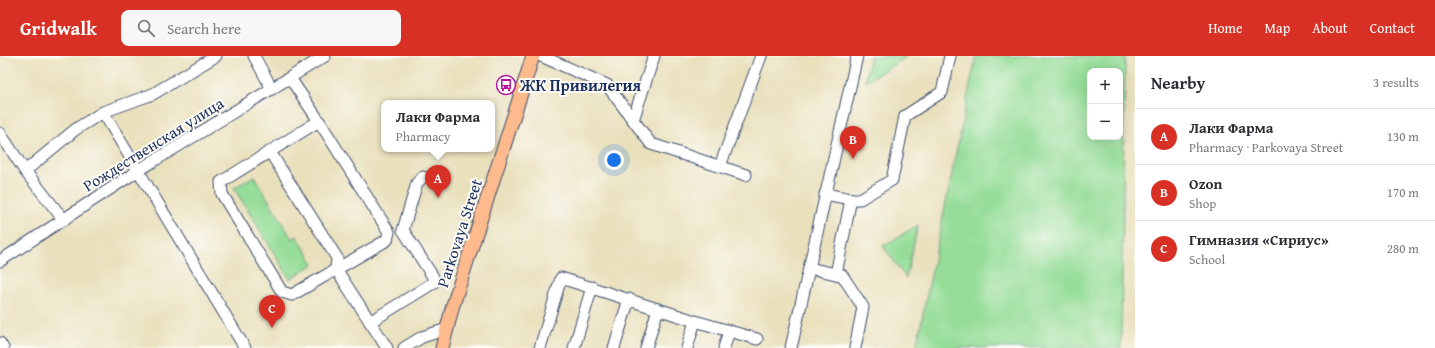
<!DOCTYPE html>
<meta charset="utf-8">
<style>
:root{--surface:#fff;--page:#f7f7f7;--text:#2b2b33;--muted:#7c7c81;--line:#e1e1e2;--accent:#d93025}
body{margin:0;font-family:"Gentium Book Plus",serif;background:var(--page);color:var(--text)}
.controls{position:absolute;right:12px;top:12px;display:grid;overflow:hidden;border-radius:8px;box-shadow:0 4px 16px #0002}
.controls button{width:36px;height:36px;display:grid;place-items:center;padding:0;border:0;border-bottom:1px solid var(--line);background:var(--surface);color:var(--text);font:20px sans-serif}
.you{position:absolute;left:614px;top:104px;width:14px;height:14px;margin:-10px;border:3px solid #fff;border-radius:50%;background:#1a73e8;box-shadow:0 0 0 6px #1a73e833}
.badge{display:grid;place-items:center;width:26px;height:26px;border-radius:50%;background:var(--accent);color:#fff;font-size:13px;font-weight:700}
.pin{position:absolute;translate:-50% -33px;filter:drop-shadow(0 1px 2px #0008)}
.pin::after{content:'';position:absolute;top:21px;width:14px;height:12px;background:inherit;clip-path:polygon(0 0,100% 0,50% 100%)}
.popup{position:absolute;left:381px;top:44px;width:114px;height:52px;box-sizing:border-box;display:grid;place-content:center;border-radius:8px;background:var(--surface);filter:drop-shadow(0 1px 3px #0005);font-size:13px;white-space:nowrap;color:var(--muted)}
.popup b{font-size:15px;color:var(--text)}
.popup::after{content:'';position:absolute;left:50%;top:100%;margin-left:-8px;border:8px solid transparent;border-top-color:var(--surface)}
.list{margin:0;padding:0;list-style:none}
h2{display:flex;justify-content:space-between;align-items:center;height:52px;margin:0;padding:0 16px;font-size:17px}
h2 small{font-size:13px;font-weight:400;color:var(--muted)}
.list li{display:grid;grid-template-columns:26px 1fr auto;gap:12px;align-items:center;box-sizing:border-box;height:56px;padding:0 16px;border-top:1px solid var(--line)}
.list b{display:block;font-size:15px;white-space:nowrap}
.list p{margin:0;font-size:13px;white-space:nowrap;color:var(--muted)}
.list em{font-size:13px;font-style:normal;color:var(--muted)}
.icon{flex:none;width:22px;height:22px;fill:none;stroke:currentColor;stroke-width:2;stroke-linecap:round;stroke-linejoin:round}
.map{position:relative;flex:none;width:1135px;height:292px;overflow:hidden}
header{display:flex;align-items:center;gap:24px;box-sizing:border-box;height:56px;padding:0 20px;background:var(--accent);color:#fff}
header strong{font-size:19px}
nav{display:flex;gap:22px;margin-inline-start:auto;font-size:14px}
.search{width:280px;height:36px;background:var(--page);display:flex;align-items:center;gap:10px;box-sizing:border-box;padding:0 14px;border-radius:8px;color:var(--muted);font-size:15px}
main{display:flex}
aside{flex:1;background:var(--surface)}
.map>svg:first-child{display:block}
</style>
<header>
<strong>Gridwalk</strong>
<div class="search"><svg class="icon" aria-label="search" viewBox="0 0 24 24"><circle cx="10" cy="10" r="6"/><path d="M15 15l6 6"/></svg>Search here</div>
<nav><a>Home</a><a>Map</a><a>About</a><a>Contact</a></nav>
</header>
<main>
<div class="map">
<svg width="1135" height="292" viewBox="0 0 1135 292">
<rect width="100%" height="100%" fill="#fdfcf7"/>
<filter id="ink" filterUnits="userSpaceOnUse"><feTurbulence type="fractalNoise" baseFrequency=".025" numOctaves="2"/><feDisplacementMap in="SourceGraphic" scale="8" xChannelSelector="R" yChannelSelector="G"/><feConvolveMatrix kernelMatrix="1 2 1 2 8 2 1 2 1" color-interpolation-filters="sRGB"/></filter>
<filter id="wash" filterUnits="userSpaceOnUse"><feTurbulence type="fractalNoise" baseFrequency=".012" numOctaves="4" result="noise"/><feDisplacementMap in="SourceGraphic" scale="16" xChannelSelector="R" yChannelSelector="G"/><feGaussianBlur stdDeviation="0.9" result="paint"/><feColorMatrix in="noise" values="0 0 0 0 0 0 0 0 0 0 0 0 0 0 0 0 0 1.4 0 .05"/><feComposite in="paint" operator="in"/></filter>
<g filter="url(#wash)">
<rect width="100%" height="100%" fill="#e9e0bc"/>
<!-- green -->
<g fill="#95dd98" stroke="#58867b" fill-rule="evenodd">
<path d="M870,0H904L905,2L865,26Z"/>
<path d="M976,0H1125L1121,292H916ZM1090,15H1120V81H1090Z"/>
<path d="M254,120L292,183L297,180L314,208L290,223L234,132Z"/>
<path d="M918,169L906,222L883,190Z"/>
</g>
</g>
<g filter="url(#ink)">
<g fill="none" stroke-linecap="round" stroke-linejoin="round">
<defs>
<g id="minor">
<path d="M254,0L272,33"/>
<path d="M541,0L607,29L651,88L746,119"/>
<path d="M290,22L319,65L389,176L387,184L292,239L282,236L222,138L221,126L319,65"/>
<path d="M103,56L245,292"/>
<path d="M633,64L654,0"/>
<path d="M0,77L25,115L64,164"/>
<path d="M270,96L337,202L336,213L387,292"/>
<path d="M720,110L761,0"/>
<path d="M25,115L76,73L103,56L153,38L216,0"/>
<path d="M825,138L851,143"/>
<path d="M0,205L139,114L325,0"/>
<path d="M809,212L836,218"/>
<path d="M370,266L433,227V221L403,174L417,127L423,121"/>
<path d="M0,287L3,292"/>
<path d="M404,292L422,281L447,273"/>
<path d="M540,292L561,222L695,265L757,283"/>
<path d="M574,292L592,231"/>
<path d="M614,292L629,243"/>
<path d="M646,292L658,253"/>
<path d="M687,292L695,265"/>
<path d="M724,292L729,275"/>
<path d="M791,292L857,0"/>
<path d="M855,292L863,251L842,219L836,218L851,143H860L892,124L905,60L942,36L950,0"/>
</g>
<path id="major" d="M442,292L453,249L533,0"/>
</defs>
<!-- minor casing -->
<use href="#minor" stroke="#3a4a6c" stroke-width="13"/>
<!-- major casing -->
<use href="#major" stroke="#3a4a6c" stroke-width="15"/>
<!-- minor -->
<use href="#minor" stroke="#fff" stroke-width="11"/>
<!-- major -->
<use href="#major" stroke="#fcba8d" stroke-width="13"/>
</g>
</g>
<!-- icons -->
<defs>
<symbol id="bus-ring" viewBox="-11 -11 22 22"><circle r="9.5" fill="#fdfcf7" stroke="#b5179e" stroke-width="1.5"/><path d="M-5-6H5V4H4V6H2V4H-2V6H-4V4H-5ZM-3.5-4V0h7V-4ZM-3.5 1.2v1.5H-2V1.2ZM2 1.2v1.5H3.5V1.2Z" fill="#b5179e"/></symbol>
</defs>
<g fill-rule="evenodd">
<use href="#bus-ring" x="495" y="18" width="22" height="22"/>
</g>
<g text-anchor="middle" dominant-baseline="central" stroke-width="4" stroke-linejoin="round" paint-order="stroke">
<!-- poi labels -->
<g font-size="16" font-weight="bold" fill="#1b2f5e" stroke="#fdfcf7" text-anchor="start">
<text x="520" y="29">ЖК Привилегия</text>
</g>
<!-- street labels -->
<g font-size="16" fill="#1b2f5e" stroke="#fdfcf7">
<text transform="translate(153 88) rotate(-32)">Рождественская улица</text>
<text transform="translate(459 177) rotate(-72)">Parkovaya Street</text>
</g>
</g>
</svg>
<div class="controls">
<button>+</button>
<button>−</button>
</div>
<div class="you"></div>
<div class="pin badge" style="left:438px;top:142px">A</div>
<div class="popup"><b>Лаки Фарма</b>Pharmacy</div>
<div class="pin badge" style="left:853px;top:103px">B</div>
<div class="pin badge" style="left:272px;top:272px">C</div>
</div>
<aside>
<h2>Nearby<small>3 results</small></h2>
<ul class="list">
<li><span class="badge">A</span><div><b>Лаки Фарма</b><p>Pharmacy · Parkovaya Street</p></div><em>130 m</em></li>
<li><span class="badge">B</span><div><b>Ozon</b><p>Shop</p></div><em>170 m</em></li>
<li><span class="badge">C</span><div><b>Гимназия «Сириус»</b><p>School</p></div><em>280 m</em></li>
</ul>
</aside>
</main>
